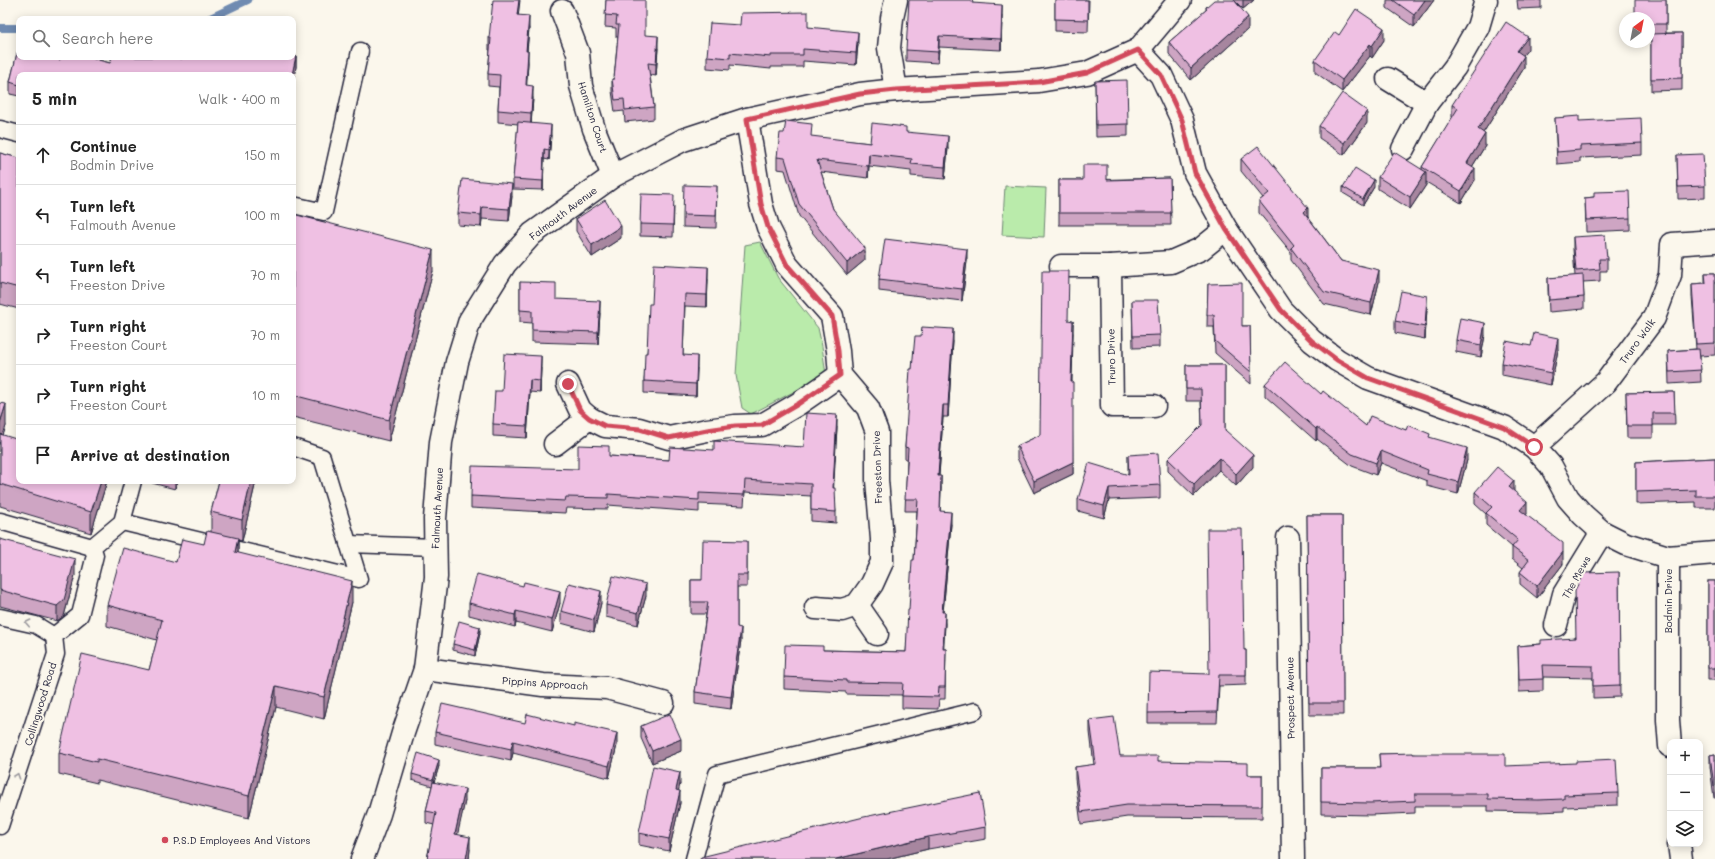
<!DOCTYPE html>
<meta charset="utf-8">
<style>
:root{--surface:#fff;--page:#f2f2f2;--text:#222;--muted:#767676;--line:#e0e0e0}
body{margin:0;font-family:Mali,sans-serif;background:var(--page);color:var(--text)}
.controls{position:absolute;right:12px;bottom:12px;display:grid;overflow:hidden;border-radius:8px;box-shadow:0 2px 10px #0003}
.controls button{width:36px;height:36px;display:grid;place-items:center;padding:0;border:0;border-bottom:1px solid var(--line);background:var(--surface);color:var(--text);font:20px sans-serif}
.compass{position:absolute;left:1619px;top:12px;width:36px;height:36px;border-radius:50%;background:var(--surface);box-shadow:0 2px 10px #0003;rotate:32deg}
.stop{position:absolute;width:12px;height:12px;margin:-9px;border:3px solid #d1495b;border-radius:50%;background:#fff}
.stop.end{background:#d1495b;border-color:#fff;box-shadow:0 1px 4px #0008}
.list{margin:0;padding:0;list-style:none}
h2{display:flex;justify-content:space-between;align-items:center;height:52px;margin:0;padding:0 16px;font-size:17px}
h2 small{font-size:13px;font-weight:400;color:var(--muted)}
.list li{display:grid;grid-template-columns:26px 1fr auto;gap:12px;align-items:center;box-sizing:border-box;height:60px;padding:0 16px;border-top:1px solid var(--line)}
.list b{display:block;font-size:15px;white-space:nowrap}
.list p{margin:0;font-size:13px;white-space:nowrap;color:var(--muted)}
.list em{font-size:13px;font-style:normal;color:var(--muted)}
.icon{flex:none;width:22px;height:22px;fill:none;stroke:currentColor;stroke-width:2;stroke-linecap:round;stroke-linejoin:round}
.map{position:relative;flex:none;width:1715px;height:859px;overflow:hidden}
.search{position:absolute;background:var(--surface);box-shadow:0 2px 10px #0003;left:16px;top:16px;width:280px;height:44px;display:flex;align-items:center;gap:10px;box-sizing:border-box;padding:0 14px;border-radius:8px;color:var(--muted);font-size:15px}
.panel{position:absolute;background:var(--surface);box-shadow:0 2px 10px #0003;left:16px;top:72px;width:280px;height:412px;border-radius:8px}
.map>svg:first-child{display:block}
</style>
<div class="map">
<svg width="1715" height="859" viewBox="0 0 1715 859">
<rect width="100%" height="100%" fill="#fbf7ec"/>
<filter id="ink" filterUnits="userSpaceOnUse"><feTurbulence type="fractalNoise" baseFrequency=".025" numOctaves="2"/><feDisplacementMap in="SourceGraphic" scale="8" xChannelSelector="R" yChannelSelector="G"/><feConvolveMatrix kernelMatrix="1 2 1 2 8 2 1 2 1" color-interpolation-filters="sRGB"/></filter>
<g filter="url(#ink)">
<!-- green -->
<g fill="#baebab" stroke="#6e8673">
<path d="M1005,186L1046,188L1044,237L1002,235Z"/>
<path d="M760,242L778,278L818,328L822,346L826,375L751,414L742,408L736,375L745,245Z"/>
</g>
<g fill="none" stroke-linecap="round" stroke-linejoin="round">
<!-- stream -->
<g stroke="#708bb1" stroke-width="8">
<path d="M208,19L248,0"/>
<path d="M0,28H19"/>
</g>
<defs>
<g id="service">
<path d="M0,129L19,134"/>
<path d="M293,205L324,212L360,51"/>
<path d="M0,521L92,547L122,522L133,481"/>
<path d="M122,522L359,579L322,457L293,447"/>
<path d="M348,544L435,547"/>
<path d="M0,617L36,625L54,636"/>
<path d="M54,636L80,615L95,555L92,547"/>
<path d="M0,826L56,654L54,636"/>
<path d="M694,859L717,774L975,711"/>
</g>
<g id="minor">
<path d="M896,0L892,18L889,48L896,90"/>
<path d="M562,11L578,53L581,86L594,129L613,176"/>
<path d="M1138,50L1161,75L1182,120L1195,173L1226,229L1281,310L1312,341L1337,360L1368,378L1504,427L1534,447L1551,466L1568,498L1583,515L1602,532L1626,544L1668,557V720L1670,746"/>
<path d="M1388,79L1427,103"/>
<path d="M747,119L761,204L768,227L787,265L832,316L838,351L840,375L868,408L877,432V480L882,539V562L872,584L857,605L842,610L816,608"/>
<path d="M1403,149L1427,103L1455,67L1478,27L1486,0"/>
<path d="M1061,266H1110L1171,262L1201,249L1226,229"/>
<path d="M1110,266L1112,406H1154"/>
<path d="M568,384L580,410L589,418L605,426L639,429L669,438L707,430L735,426L762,425L798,404L840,375"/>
<path d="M555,444L589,418"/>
<path d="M1534,447L1606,382L1654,318L1670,275L1672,244L1715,241"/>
<path d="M1288,538L1293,859"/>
<path d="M1668,557L1715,553"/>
<path d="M857,605L877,634"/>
<path d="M1556,625L1564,594L1602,532"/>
<path d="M425,669L543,685L607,688L663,703"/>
<path d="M1679,844L1681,859"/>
<path d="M362,859L379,814L403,733L425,669L436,577L435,519L441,442L457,362L470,320L505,264L532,234L613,176L683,140L747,119L860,94L896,90L1039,81L1087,73L1138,50L1180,0"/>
</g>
</defs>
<!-- service casing -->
<use href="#service" stroke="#22223b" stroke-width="19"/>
<!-- minor casing -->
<use href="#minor" stroke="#22223b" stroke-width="25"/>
<!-- service -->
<use href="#service" stroke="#fbf7ec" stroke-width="16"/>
<!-- minor -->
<use href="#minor" stroke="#fbf7ec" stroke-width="22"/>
</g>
<!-- wall -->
<g fill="#cea5c3" stroke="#22223b">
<path d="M606,0L645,35L658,48L656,76L650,75L654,107V119L625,122L624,111L615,112L612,91V79H614L618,37H616V28L605,27Z"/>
<path d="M1055,0H1089L1088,32L1055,31Z"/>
<path d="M1234,0H1254L1243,9Z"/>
<path d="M1387,0H1434L1414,27L1387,8Z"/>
<path d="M1517,0H1541V8L1518,9Z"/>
<path d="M1666,0V33H1682V90L1651,91V36H1649V18Z"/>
<path d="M973,3L1002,16L1001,50L939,47L938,63L906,61V50Z"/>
<path d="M1206,7L1248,29L1191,80L1169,54V42L1206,10Z"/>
<path d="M518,15L529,28L527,51L528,63L526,85L533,98L531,123L551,135L549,160L544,159L543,190L513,189V179L518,124L498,122V110L499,87L488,86V74L490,50H489V38Z"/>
<path d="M740,25L808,27L858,44L856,65L803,61V67H771V69L730,65V70L707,68V56Z"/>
<path d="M1339,35L1384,40L1372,58L1370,56L1342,92L1315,72V60Z"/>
<path d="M18,49H19V57H48L60,60V57H87L110,63L112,57H173L182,59V57H293V55L296,56V67L293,80V75H19V96L10,94V82Z"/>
<path d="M1528,49L1523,55L1524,68L1483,133L1485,146L1472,167L1475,180L1461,203L1426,182V185L1410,209L1378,189V177L1422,170V167L1453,117H1452V105Z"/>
<path d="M1095,81L1128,124V136L1096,137Z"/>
<path d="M1555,118L1579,121L1642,143V155L1580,158V162L1557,164Z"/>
<path d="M1367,123L1344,155L1319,138V126Z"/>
<path d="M906,132L948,148L945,179L911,176V171L869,166L868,178L821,172L833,209L865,260L847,275L799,216L785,170L777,169V157L812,137L870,143Z"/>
<path d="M0,153L19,158V309L0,304Z"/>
<path d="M1677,155L1705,186V198L1678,199Z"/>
<path d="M1241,159L1308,217L1341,261L1379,282L1371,315L1324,304L1291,260V252L1259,213V201L1263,198L1241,171Z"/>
<path d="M1170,178L1171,225H1059V180H1083Z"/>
<path d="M717,186L716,228L683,227V215Z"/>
<path d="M1343,187H1374L1363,205L1343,193Z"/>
<path d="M512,196L509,221L482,219L481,227L458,225V213Z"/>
<path d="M1594,197L1630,218V230L1586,232L1585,198Z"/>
<path d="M674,207L673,237L640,236V224Z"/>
<path d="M293,214L433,271L389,441L293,417Z"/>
<path d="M576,219L621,238L592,257L576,231Z"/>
<path d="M1573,237L1607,259V271H1600V281L1583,282L1584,297V309L1549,312L1548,290V278L1575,276L1573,249Z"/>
<path d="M967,261L962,301L879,291V279Z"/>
<path d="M1705,273H1715V355L1700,356L1701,382L1669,384L1668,351L1696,349L1692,296V284L1705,283Z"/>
<path d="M708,279L707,307L685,306L683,355L697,368L696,396L644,393V381L647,353L652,304Z"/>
<path d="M520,282L556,299L600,313L598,344L532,342V323L520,322Z"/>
<path d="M1208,284L1242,326H1250L1251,384L1215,353L1214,327H1207Z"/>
<path d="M1132,300L1160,335V347L1133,348Z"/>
<path d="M1427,308L1425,339L1395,333V321Z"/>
<path d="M1068,320L1073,333L1072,382L1073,474L1034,493L1017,458V446L1040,435Z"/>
<path d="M1485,335L1481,357L1456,352V340Z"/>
<path d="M921,336L953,341L948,417H943L939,476L941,488L940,511L951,524L943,612L945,624L943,649H946L945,699H939L938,709L902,708V695L846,694V692L784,689V677L823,650L906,652L914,560L917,511H905L907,459H905V447L912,369Z"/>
<path d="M1531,346L1558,350L1551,385L1502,375V363Z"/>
<path d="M1186,365H1225V430L1253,467L1236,486L1219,470L1194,496L1168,471V459L1202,425L1201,401H1186Z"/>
<path d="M541,368L540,393L530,392L527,438L493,436V424L502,391Z"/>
<path d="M1265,384L1321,394L1366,426L1406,430L1430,438L1467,460L1458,494L1427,486V481L1381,463L1376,475L1352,466L1317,439L1316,441L1265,396Z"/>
<path d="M1674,392L1675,425H1653V438H1627L1626,393Z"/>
<path d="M0,403L6,426L3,435L107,481L91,533L0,506Z"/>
<path d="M837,427L833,488L836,512V523L811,521V496L745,492L744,506L699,504V512L608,505V509L566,508L565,513L471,508V496L578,469L609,456L669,460L714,450L804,447Z"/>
<path d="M1128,455L1160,485V498L1109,500L1104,518L1078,511V499L1128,475Z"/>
<path d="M1715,458V508H1696V502L1636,504V462Z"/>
<path d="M152,481H177L175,489L152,483Z"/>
<path d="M219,481H256L242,541L238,540V553L352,602L324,719L276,707L249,818L97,780V783L59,774V753L149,670L157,640L107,626V605L204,544L211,532V512Z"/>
<path d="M1514,491L1527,514L1526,515L1563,564L1537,598L1520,584V572L1523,568L1512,559V547L1486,525V514L1475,504V492Z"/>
<path d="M1307,515H1342L1343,715H1309Z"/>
<path d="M0,539L75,575L64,616L57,621L0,606Z"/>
<path d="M747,541V587H737V627L741,640L731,709L695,704V692L706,614H691V580H702Z"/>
<path d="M1619,572L1620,697L1593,698V678L1543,677V691L1519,692L1518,646L1541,644L1575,638Z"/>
<rect x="1708" y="581" width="7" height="99"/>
<path d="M646,596L638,625L606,617V605Z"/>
<path d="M469,603H560L552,632L516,623L515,627L469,615Z"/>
<path d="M601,603L594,632L561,623V611Z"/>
<path d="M480,633L475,656L453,650V644Z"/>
<path d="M1244,650H1246V685L1219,686L1217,723H1148V713L1209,674Z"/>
<path d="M1090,720L1120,756L1158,761L1248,775H1262V818L1127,817L1081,824L1075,779V767L1094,765L1090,732Z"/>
<path d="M641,726L681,751L652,763L641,738Z"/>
<path d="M435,732L617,745L609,778L513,753L511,761L435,744Z"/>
<path d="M1379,754H1413L1505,766L1618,793V805L1564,807V811L1538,812L1488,811V806H1415V813L1370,815L1321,814V768H1380Z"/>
<path d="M1715,754V798H1714L1710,767V755Z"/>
<path d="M439,766L434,782L465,801L457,834L470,849L469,859H427L434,825L426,823V811L432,786L412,780V774Z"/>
<path d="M680,784L678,790L680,803L669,851L639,845V833Z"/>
<path d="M986,827V839L928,849L887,859H700Z"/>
</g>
<!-- shaded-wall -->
<g fill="#a7869f" stroke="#22223b">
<path d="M519,0H520L517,27V15Z"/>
<path d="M1243,0H1254L1243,9Z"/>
<path d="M1425,0H1434L1414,27V15Z"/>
<path d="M1002,5V16L1001,50V39Z"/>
<path d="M529,16V28L526,63V51Z"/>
<path d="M1248,17V29L1191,80V68Z"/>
<path d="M1384,28V40L1372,58V46Z"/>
<path d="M858,32V44L856,65V53Z"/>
<path d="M658,36V48L656,76V64Z"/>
<path d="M939,36V47L938,63V52Z"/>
<path d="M1528,37V49L1517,63V51Z"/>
<path d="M1370,44V56L1342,92V80Z"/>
<path d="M528,51V63L526,97V85Z"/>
<path d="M296,56V67L293,80V75H292Z"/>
<path d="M1524,56V68L1478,141V129Z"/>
<path d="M533,86V98L531,125V113Z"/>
<path d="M1367,111V123L1344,155V143Z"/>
<path d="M551,125V135L549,160V150Z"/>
<path d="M1485,134V146L1467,175V163Z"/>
<path d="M948,136V148L945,179V167Z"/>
<path d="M544,149V159L543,190V181Z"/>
<path d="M869,154V166L868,178V166Z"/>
<path d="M1475,168V180L1461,203V191Z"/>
<path d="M1426,172V185L1410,209V197Z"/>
<path d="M1374,180V187L1363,205V199Z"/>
<path d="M512,184V196L509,221V209Z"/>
<path d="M482,207V219L481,227V215Z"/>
<path d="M1308,208V220L1304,212Z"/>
<path d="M621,226V238L592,257V245Z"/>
<path d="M865,248V260L847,275V263Z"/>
<path d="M967,249V261L962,301V289Z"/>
<path d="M433,250V271L389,441V420Z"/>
<path d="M708,267V279L707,307V295Z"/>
<path d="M1379,270V282L1371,315V303Z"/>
<path d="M1427,296V308L1425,339V327Z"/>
<path d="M600,301V313L598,344V332Z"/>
<path d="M1073,321V333L1071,394V382Z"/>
<path d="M1485,323V335L1481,357V345Z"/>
<path d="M953,329V341L948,417V405Z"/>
<path d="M1558,338V350L1551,385V373Z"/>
<path d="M541,356V368L540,393V381Z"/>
<path d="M697,356V368L696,396V384Z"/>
<path d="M530,380V392L527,438V426Z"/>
<path d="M6,404V426L0,445V423Z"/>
<path d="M943,405V417L938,488V476Z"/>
<path d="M837,415V427L833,499V488Z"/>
<path d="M1317,427V439L1316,441V429Z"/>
<path d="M1467,448V460L1458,494V482Z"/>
<path d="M1381,451V463L1376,475V463Z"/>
<path d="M1253,455V467L1236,486V474Z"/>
<path d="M1219,458V470L1194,496V484Z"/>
<path d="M1073,462V474L1034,493V481Z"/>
<path d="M941,476V488L940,523V511Z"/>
<path d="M101,481H107L91,533V512Z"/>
<path d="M175,481H177L175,489Z"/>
<path d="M251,481H256L242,541V520Z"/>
<path d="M1514,481V493L1509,487Z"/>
<path d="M1109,488V500L1104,518V506Z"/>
<path d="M1527,502V514L1520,522V510Z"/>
<path d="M951,512V524L942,624V612Z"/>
<path d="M238,538V560L235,552Z"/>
<path d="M1563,552V564L1537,598V586Z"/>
<path d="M75,559V575L64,616L57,621V606Z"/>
<path d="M352,581V602L324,719V697Z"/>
<path d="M646,584V596L638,625V613Z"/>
<path d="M560,591V603L552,632V620Z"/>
<path d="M601,591V603L594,632V620Z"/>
<path d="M516,611V623L515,627V615Z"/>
<path d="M945,612V624L943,661V649Z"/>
<path d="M480,627V633L475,656V650Z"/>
<path d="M741,628V640L731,709V697Z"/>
<path d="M276,686V707L249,818V796Z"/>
<path d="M617,733V745L609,778V766Z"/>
<path d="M681,739V751L652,763V751Z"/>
<path d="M513,741V753L511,761V749Z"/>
<path d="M439,760V766L433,786V780Z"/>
<path d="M680,772V784L676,802V790Z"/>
<path d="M465,789V801L455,846V834Z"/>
<path d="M680,791V803L669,851V839Z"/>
<path d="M470,837V849L469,859H466Z"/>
<path d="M928,837V849L887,859H836Z"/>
</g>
<!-- building -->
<g fill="#efc0e3" stroke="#22223b">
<path d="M493,0H519L517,15L529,16L526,51H528L526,85L533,86L531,113L498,110L500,75L488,74L491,38H489Z"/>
<path d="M606,0H645V35L658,36L656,64L648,63L654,107L625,110L624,99L615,100L612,79H614L619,25H616L617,16L605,15Z"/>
<path d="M909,0H973L972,3L1002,5L1001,39L939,36L938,52L906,50Z"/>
<path d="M1055,0H1088V20L1055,19Z"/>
<path d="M1214,0H1234L1248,17L1191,68L1169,42L1207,9L1206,7Z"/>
<path d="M1393,0H1425L1414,15Z"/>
<path d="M1635,0H1666V24H1649V18H1635Z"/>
<path d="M1356,9L1384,28L1372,46L1370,44L1342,80L1315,60L1335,32L1339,35Z"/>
<path d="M808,12V27L858,32L856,53L803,49V55H771V57L730,53V58L707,56L710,23L740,25L741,13Z"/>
<path d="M1506,22L1528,37L1517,51L1524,56L1478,129L1485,134L1467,163L1475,168L1461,191L1422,167L1458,108L1452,105Z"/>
<path d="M1682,33V78L1651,79V34Z"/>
<path d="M18,49H19V57H48L60,60V57H87L110,63L112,57H173L182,59V57H293V55L296,56L292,75H19V85L10,82Z"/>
<path d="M1127,80L1128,124L1096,125L1095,81Z"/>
<path d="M1342,93L1367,111L1344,143L1319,126Z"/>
<path d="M1579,116V121L1641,118L1642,143L1580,146V150L1557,152L1555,118Z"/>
<path d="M786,121L812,124L811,136L870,143L872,123L906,127V132L948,136L945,167L911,164L912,159L869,154L868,166L817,160L833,209L865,248L847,263L799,204L785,158L777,157L780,133H784Z"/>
<path d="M518,122L551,125L549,150L544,149L543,181L513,179Z"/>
<path d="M1258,146L1308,208L1304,212L1341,261L1379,270L1371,303L1324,292L1291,248L1294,245L1259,201L1269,193L1241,159Z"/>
<path d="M1394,152L1426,172L1410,197L1378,177Z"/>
<path d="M0,153L19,158V288L0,283Z"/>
<path d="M1703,154L1705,186L1678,187L1677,155Z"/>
<path d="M1083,165H1107V180L1170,178L1171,213H1059V180H1083Z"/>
<path d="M1355,168L1374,180L1363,199L1343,187Z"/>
<path d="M462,179L512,184L509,209L482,207L481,215L458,213Z"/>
<path d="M684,185L717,186L716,216L683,215Z"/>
<path d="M1629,191L1630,218L1586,220L1585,198L1594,197V192Z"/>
<path d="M641,194L674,195L673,225L640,224Z"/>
<path d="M605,200L621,226L592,245L576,219Z"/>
<path d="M293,214L433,250L389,420L293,395Z"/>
<path d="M1605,235L1607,259H1599L1600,269L1576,271L1573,237Z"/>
<path d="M885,239L967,249L962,289L879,279Z"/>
<path d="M654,264L708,267L707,295L685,294L683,355L697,356L696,384L644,381L645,353H647L649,304H652Z"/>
<path d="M1042,271H1069L1068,320L1073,321L1071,382H1073V462L1034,481L1017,446L1040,435Z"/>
<path d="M1705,273H1715V343L1696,344L1692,284L1706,283Z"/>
<path d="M1583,275L1584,297L1549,300L1548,278Z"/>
<path d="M520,282L556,283V299L600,301L598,332L532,330V311L520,310Z"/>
<path d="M1242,283V326H1250L1251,372L1215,341L1214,315H1207L1208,284Z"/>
<path d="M1401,291L1427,296L1425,327L1395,321Z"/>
<path d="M1132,300H1158L1160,335L1133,336Z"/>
<path d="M1460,318L1485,323L1481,345L1456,340Z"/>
<path d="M922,327L953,329L948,405H943L938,476H941L940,511L951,512L942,612H945L943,649H946L945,687H939L938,697L902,696L903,683L846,682V680L784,677L785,645L823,646V650L906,652L908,610H909L912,560H914L918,499H905L908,448L905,447L910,369H912L915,336H921Z"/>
<path d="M1534,333L1558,338L1551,373L1502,363L1506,341L1531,346Z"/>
<path d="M1699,349L1701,370L1669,372L1668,351Z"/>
<path d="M504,354L541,356L540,381L530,380L527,426L493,424L495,391H502Z"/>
<path d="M1285,362L1321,394L1323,391L1366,426L1370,416L1406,430L1408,425L1430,434L1429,437L1467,448L1458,482L1427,474L1428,470L1381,451L1376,463L1352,454L1317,427L1316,429L1265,384Z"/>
<path d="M1186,365H1225V430L1253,455L1236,474L1219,458L1194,484L1168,459L1202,425L1201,389H1186Z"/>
<path d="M1674,392L1675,413H1653V426H1627L1626,393Z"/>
<path d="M0,403L6,404L0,423Z"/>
<path d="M806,413L837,415L833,488H835L836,512L811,510V484L745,480L744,495L699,493V500L608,494V498L566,497L565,501L471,496L472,466L578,469V445L609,446V456L669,460L670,447L714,450V441L804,447Z"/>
<path d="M0,434L19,440V481H101L91,512L0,484Z"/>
<path d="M1158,453L1160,485L1109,488L1104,506L1078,499L1089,463L1129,475L1128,455Z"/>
<path d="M1715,458V496H1696V490L1636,492V462Z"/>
<path d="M1497,467L1514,481L1509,487L1527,502L1520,510L1563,543V552L1537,586L1520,572L1529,560L1512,547L1518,540L1486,513L1492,507L1475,492Z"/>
<path d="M219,481H251L242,520L211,512Z"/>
<path d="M1307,515H1342L1343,703H1309Z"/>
<path d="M1207,529H1242L1244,650H1246V675H1219L1217,712L1148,713L1149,672L1209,674Z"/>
<path d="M207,531L238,538L235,552L352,581L324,697L276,686L249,796L97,759V762L59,753L82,654L149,670L162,620L107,605L123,548L176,562L182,539L204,544Z"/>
<path d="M0,539L75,559L64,600L57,606L0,590Z"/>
<path d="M703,540L747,541V575H737V627L741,628L731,697L695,692L708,602H691V580H702Z"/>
<path d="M1619,572L1620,685L1593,686V666L1542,665L1543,679L1519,680L1518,646L1541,644V640L1576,638L1575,590L1584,573Z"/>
<path d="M477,574L523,586L524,582L560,591L552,620L516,611L515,615L469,603Z"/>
<path d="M613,576L646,584L638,613L606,605Z"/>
<rect x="1708" y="581" width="7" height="87"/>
<path d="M569,583L601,591L594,620L561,611Z"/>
<path d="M459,621L480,627L475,650L453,644Z"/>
<path d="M442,704L525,723L527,714L574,726V723L617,733L609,766L513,741L511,749L435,732Z"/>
<path d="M670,714L681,739L652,751L641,726Z"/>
<path d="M1114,717L1120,756H1158V761L1248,763V775H1262V806L1127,805L1081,812L1075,767L1096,764L1090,720Z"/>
<path d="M418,753L439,760L433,780L412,774Z"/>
<path d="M1413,753V754H1505V766L1576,763V761L1616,759L1618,793L1564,795V799L1538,800L1488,799V794H1415V801L1370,803L1321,802V768H1380L1379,754Z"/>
<path d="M1715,754V786H1714L1710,755Z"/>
<path d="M653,766L680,772L676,790L680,791L669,839L639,833Z"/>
<path d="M433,782L465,789L455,834L470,837L466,859H427L436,813L426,811Z"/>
<path d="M980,793L986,827L928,837L836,859H700L701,857L864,817Z"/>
</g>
<!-- one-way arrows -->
<defs><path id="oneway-chevron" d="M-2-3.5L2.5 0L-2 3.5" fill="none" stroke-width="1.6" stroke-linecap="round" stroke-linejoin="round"/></defs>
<g stroke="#99979c">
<use href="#oneway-chevron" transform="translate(28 623) rotate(-168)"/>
<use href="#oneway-chevron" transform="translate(17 776) rotate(-71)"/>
</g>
</g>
<g fill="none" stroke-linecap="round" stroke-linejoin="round" filter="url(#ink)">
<!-- route -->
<path stroke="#d1495b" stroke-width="5" d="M568,384L580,410L589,418L605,426L640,429L669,438L707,430L735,426L762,425L798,404L840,375L838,351L832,316L787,265L768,227L761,204L747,119L860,94L896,90L1039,82L1087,73L1138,50L1161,75L1182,120L1195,173L1226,229L1281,310L1312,341L1337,360L1368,378L1504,427L1534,447"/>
</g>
<!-- markers -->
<circle fill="#d1495b" stroke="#fbf7ec" stroke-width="1.5" cx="165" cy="840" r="4"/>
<g text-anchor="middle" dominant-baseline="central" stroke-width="4" stroke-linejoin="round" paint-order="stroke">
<!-- street labels -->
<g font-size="10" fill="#22223b" stroke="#fbf7ec">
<text transform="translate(593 117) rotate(72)">Hamilton Court</text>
<text transform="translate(563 213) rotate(-37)">Falmouth Avenue</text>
<text transform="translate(1637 341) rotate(-54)">Truro Walk</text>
<text transform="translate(1111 357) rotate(-91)">Truro Drive</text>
<text transform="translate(877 467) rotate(-92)">Freeston Drive</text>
<text transform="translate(437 508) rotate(-87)">Falmouth Avenue</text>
<text transform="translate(1576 577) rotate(-61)">The Mews</text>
<text transform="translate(1668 601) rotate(-90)">Bodmin Drive</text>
<text transform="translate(545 683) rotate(4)">Pippins Approach</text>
<text transform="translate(1290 698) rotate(-91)">Prospect Avenue</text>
<text transform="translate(40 704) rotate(-73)">Collingwood Road</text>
</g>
<!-- poi labels -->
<g font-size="10" fill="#22223b" stroke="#fbf7ec" text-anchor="start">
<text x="173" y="840">P.S.D Employees And Vistors</text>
</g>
</g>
</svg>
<div class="controls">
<button>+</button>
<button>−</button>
<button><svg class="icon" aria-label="layers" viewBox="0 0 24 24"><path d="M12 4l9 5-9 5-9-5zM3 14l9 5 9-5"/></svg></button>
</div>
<svg class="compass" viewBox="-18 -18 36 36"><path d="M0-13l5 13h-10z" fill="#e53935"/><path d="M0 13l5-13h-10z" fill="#767676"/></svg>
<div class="stop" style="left:1534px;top:447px"></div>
<div class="stop end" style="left:568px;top:384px"></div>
<div class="search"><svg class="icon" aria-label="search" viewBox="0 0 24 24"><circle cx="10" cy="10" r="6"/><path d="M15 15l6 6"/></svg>Search here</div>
<section class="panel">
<h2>5 min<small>Walk · 400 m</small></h2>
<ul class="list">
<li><svg class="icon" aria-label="ahead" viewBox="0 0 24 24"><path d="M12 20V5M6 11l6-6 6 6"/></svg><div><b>Continue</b><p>Bodmin Drive</p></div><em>150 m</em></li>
<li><svg class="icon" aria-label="left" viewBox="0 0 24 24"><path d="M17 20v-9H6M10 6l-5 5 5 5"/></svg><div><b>Turn left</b><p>Falmouth Avenue</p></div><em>100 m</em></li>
<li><svg class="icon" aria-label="left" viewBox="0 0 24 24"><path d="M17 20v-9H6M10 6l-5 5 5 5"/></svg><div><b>Turn left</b><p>Freeston Drive</p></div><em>70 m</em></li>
<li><svg class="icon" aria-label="right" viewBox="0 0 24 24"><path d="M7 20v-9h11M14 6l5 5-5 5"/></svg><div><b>Turn right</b><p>Freeston Court</p></div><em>70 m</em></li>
<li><svg class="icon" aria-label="right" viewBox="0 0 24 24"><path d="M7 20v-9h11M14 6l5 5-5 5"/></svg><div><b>Turn right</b><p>Freeston Court</p></div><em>10 m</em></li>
<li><svg class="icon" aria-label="arrive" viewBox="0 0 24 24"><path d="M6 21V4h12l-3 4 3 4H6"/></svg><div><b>Arrive at destination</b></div></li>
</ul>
</section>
</div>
